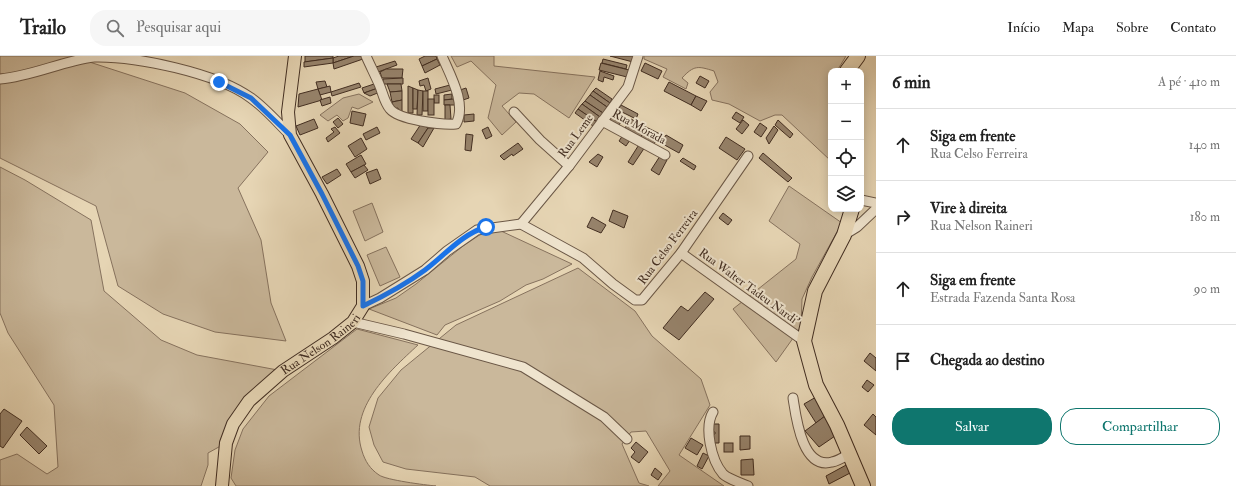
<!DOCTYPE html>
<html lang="pt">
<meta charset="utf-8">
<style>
:root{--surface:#fff;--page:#f6f6f6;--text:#222;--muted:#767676;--line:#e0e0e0;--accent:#0f766e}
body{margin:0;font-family:"IM FELL Double Pica",serif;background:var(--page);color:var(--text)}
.controls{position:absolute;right:12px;top:12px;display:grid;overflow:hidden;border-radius:8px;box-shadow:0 2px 10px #0003}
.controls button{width:36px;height:36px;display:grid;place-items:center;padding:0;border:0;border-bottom:1px solid var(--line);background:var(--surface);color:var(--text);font:20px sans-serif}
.stop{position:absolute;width:12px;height:12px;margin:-9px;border:3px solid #1a73e8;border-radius:50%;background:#fff}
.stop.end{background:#1a73e8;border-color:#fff;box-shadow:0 1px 4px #0008}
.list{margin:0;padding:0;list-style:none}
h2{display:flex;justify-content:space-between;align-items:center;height:52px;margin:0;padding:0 16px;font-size:17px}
h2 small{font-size:13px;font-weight:400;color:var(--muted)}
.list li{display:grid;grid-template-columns:26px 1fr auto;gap:12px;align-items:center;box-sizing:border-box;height:72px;padding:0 16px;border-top:1px solid var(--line)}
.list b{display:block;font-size:15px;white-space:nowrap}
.list p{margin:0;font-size:13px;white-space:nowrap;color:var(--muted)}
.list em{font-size:13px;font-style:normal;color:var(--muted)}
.actions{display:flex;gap:8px;padding:12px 16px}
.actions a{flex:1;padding:9px 0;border:1px solid var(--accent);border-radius:16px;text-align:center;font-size:14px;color:var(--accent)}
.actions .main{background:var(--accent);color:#fff}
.icon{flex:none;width:22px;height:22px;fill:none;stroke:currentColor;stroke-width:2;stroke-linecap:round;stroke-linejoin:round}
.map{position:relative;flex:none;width:876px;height:430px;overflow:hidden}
header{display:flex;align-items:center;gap:24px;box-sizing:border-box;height:56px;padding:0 20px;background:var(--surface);border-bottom:1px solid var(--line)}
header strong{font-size:19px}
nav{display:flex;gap:22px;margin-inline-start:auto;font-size:14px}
.search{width:280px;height:36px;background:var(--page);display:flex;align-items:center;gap:10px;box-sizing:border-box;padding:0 14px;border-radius:16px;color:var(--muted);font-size:15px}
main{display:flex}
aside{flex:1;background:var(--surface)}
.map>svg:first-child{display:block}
</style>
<header>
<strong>Trailo</strong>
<div class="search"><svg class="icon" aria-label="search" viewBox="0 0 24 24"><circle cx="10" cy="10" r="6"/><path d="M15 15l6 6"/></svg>Pesquisar aqui</div>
<nav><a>Início</a><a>Mapa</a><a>Sobre</a><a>Contato</a></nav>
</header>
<main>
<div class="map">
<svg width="876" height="430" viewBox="0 0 876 430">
<rect width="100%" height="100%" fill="#e6d5b4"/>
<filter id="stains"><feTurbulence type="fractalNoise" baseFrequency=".005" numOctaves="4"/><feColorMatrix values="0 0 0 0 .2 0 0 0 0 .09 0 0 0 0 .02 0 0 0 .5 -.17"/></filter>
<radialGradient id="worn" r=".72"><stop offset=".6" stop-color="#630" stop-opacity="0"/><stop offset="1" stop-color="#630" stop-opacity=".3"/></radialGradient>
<!-- green -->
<g fill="#cab89b" stroke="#86725e">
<path d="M0,0H71L185,37L240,68L268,96L238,132L261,184L271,247L286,285L215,276L163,258L118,230L96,150L0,102V25L15,18H0Z"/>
<path d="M451,0H494V10L595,21L569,62L534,38L519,37L502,50L516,66L502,79L488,62L496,29L471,5L457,11Z"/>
<path d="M644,0H846L837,15H831L829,42L831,60V105L782,59H775L760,65L729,48L712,44L710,36L718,26L714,15C698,10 694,9 682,22L688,27L686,33L663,21L667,13L644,3Z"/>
<path d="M359,38L373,46L358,53L352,51L348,62L343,65L337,59L328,65L320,59L343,42Z"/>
<path d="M0,111L25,124L91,164L104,235L161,284L197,299L283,315L249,345L226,387L208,397V409L201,430H0V404L17,398L47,418L58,411L54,349L8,277L0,257Z"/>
<path d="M789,130L842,167L812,221L802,243L801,271L776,306L733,253L796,203L800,188L769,165Z"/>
<path d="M372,147L383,176L365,185L353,155Z"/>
<path d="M501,175L572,208L543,223L526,229L500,245L445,269L437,279L369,253L396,242L416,228L463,190L481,178Z"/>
<path d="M386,191L400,221L380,230L367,199Z"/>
<path d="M578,212L635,255L652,280L701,323L710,349L679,399L724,430H658L670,415L646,375L631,376L622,388L639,427L649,430H490L475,421L406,413L383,406L374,389L369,371L378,342L401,314L456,269Z"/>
<path d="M357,273L418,289C389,316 348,352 362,395C365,405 370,413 379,419C386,424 425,429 436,430H236L231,422L235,394L243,373L269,340Z"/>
</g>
<!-- building -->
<g fill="#97846d" stroke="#412d21">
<path d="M305,0H333V2L305,6Z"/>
<path d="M339,0H354L333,7V2Z"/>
<path d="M354,0H362L363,3L334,13L333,7Z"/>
<path d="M425,0H436L437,3L422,10L419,3Z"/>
<path d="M610,0H635L633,6Z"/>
<path d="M333,2V7L304,11V6Z"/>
<path d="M437,3L440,9L425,17L422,10Z"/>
<path d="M603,3L627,9L626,13L602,7Z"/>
<path d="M395,5L397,9L378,16L376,11Z"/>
<path d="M601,7L629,14L627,21L599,14Z"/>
<path d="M645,7L662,15L658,23L641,15Z"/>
<path d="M386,13H403L402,22H382L380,16Z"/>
<path d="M600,15L614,20L613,24L604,21L603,26L598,24Z"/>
<path d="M700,20L709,25L705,32L696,27Z"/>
<path d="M403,22V28H383V23Z"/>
<path d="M428,22L431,33L426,35L424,29L420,30L419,25Z"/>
<path d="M325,25L327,31L318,33L316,26Z"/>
<path d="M669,26L696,40L691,49L664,35Z"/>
<path d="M359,27L361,31L332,40L331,36Z"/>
<path d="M377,27L378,32L364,37L362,32Z"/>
<path d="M387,28H401L402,35L390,36Z"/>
<path d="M450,29L452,34L436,38L435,33Z"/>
<path d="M330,30L331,36L320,39L318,33Z"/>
<path d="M408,30L413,32V57H408Z"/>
<path d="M378,32L380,36L370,40L364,37Z"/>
<path d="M413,32L418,34L417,53H413Z"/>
<path d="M466,32L469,42L463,44L460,34Z"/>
<path d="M596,32L612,43L610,47L593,35Z"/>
<path d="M318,33L322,44L298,51L299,38Z"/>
<path d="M418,34L423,35L422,59H417Z"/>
<path d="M402,35V44L392,46L390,36Z"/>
<rect x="423" y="35" width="5" height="20"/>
<path d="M593,35L610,47L607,51L590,39Z"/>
<path d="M452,38V43L444,44V39Z"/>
<rect x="434" y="39" width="5" height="8"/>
<path d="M590,39L607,51L603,57L585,45Z"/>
<path d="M696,40L707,45L701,55L691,49Z"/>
<path d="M330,41L331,47L322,50L320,44Z"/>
<rect x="428" y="43" width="6" height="16"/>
<path d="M454,43L455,49H444V44Z"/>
<path d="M402,44V56H398V52L394,53L392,46Z"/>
<path d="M585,45L603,57L600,61L582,48Z"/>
<path d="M582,48L600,61L597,66L578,53Z"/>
<path d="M445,49H450L451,63L445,64Z"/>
<path d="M621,49L638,58L636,63L618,54Z"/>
<path d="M578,53L597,66L593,70L575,57Z"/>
<path d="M352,55L366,58L363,70L350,67Z"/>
<path d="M736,56L744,61L740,67L732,62Z"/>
<path d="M614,57L623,62L618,71L609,66Z"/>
<path d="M474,58V65L464,66V59Z"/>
<path d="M338,62L343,68L338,72L333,66Z"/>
<path d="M314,63L318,72L300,79L296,70Z"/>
<path d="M631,63L646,71L641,81L625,72Z"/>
<path d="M743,64L749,69L742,78L736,73Z"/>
<path d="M778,64L793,78L790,82L775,69Z"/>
<path d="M760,67L767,72L761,81L754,76Z"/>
<path d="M421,68L428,72L418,87L411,83Z"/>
<path d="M774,70L778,74L769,88L766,82Z"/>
<path d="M335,71L340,77L328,86L326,82L334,76L331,73Z"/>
<path d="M377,71L380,77L366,84L363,78Z"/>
<path d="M488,71L492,80L486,83L482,74Z"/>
<path d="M646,71L660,78L654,88L641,81Z"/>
<path d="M428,72H434L423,91L418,87Z"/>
<path d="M466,78L473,79L471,95L465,94Z"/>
<path d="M623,79L630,84L626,90L619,85Z"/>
<path d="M666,79L683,89L679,97L661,87Z"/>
<path d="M726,81L745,93L737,104L719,92Z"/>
<path d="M361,82L367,93L355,101L348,90Z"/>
<path d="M518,87L523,93L513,100L512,98L504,104L500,100Z"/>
<path d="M640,87L645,91L633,109L628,106Z"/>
<path d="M763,97L792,122L788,126L759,102Z"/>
<path d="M598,98L603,101L597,111L589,106Z"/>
<path d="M361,99L366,108L351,116L346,108Z"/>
<path d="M660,100L667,104L659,119L651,114Z"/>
<path d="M683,102L696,110L694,114L680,105Z"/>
<path d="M364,109L368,114L355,122L351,116Z"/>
<path d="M337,113L341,119L327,128L322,121Z"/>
<path d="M377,113L381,123L370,128L366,117Z"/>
<path d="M613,154L628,160L624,172L609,165Z"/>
<path d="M723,157L732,164L728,169L719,162Z"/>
<path d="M592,161L606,169L601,177L587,171Z"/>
<path d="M705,236L714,243L679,284L663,272L681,250L688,255Z"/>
<path d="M870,297L876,302V315L864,305Z"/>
<path d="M867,324L874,329L868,336L862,331Z"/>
<path d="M816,341L825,360L816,367L804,348Z"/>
<path d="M4,353L22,365L3,392L0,390V358Z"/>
<path d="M873,358L876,361V379L864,369Z"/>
<path d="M825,360L835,380L819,391L805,375Z"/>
<path d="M710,368H719V387H713V378H715V376H710Z"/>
<path d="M27,371L47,390L39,398L20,379Z"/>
<path d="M740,380H750V393L740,394Z"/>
<path d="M691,382L703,389L697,399L685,392Z"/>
<path d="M636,386L648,396L639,407L631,401L635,396L631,392Z"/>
<rect x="724" y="387" width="9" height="9"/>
<path d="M703,397L709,400L702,413L697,410Z"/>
<path d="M753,403L754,419H741V404Z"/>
<path d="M848,408L852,416L829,428L826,420Z"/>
<path d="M655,412L662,418L658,424L651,419Z"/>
</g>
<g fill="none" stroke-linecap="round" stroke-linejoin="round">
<defs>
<g id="minor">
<path d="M366,0C370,9 375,19 379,28C383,37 384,46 390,53C399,64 442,69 456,68C467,48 450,19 442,0"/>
<path d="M0,23C33,20 62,5 94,1C136,0 217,17 251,42C265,52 278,67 290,79"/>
<path d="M514,56L540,84L569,110"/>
<path d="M602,65L665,99"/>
<path d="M861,144L876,147"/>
<path d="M521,168L569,110L628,31L638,0"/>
<path d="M844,179L857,171L876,153"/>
<path d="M681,197L804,285"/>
<path d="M363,250L380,242L425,214L447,195L477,174L521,168L583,202L613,228L635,244H642L681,197L748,100"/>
<path d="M353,266L404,278L523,311L604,361L627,383"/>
<path d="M793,342C796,361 802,414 832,406C838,405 844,401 849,398"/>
<path d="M713,356C704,371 711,404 723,418C728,423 741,427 748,430"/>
</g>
<g id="major">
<path id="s1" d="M222,430L226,387L233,368L249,345L283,315L333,282L353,266L363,250V225L358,210L322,138L290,79L288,56L295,0"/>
</g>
<g id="highway">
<path d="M847,15L858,0"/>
<path d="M852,153L844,179L815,235L804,285L816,329L837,369L863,430"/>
</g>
</defs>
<!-- minor casing -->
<use href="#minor" stroke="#6a5746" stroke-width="11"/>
<!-- major casing -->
<use href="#major" stroke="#412d21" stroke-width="14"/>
<!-- highway casing -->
<use href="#highway" stroke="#412d21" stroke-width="16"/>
<!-- minor -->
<use href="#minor" stroke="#efe4ce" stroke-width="9"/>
<!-- major -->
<use href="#major" stroke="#e6d5b4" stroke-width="12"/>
<!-- highway -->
<use href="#highway" stroke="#e6d5b4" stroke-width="14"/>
</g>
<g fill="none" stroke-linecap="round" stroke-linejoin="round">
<!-- route -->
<path stroke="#1a73e8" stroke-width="5" d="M219,26L251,42L290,79L322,138L358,210L363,225V250C384,240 406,228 425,214C445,199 462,178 486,171"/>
</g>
<g text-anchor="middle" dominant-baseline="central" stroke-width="4" stroke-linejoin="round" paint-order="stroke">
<!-- street labels -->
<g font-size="12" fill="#412d21" stroke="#efe4ce">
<text transform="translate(639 71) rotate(29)">Rua Morada</text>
<text transform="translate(576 80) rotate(-54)">Rua Leme</text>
<text transform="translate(668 191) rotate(-53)">Rua Celso Ferreira</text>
<text transform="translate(749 231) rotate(36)">Rua Walter Tadeu Nardi'</text>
<text stroke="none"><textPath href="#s1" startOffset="183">Rua Nelson Raineri</textPath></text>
</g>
</g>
<rect width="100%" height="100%" filter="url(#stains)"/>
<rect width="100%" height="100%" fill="url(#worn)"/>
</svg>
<div class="controls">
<button>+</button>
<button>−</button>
<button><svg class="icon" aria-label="locate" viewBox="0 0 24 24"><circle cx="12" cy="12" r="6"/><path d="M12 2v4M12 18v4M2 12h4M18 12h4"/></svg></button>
<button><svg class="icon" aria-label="layers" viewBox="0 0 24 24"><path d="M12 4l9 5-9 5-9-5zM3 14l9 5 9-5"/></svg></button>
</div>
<div class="stop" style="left:486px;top:171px"></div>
<div class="stop end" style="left:219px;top:26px"></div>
</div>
<aside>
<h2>6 min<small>A pé · 410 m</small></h2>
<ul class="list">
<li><svg class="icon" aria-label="ahead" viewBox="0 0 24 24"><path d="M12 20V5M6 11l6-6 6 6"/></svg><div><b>Siga em frente</b><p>Rua Celso Ferreira</p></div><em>140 m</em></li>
<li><svg class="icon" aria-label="right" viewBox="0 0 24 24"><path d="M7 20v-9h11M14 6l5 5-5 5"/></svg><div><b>Vire à direita</b><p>Rua Nelson Raineri</p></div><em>180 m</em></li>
<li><svg class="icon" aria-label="ahead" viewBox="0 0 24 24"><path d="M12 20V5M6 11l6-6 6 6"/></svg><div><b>Siga em frente</b><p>Estrada Fazenda Santa Rosa</p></div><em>90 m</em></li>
<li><svg class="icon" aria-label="arrive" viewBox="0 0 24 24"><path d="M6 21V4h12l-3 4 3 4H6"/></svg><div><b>Chegada ao destino</b></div></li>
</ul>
<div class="actions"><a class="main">Salvar</a><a>Compartilhar</a></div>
</aside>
</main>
